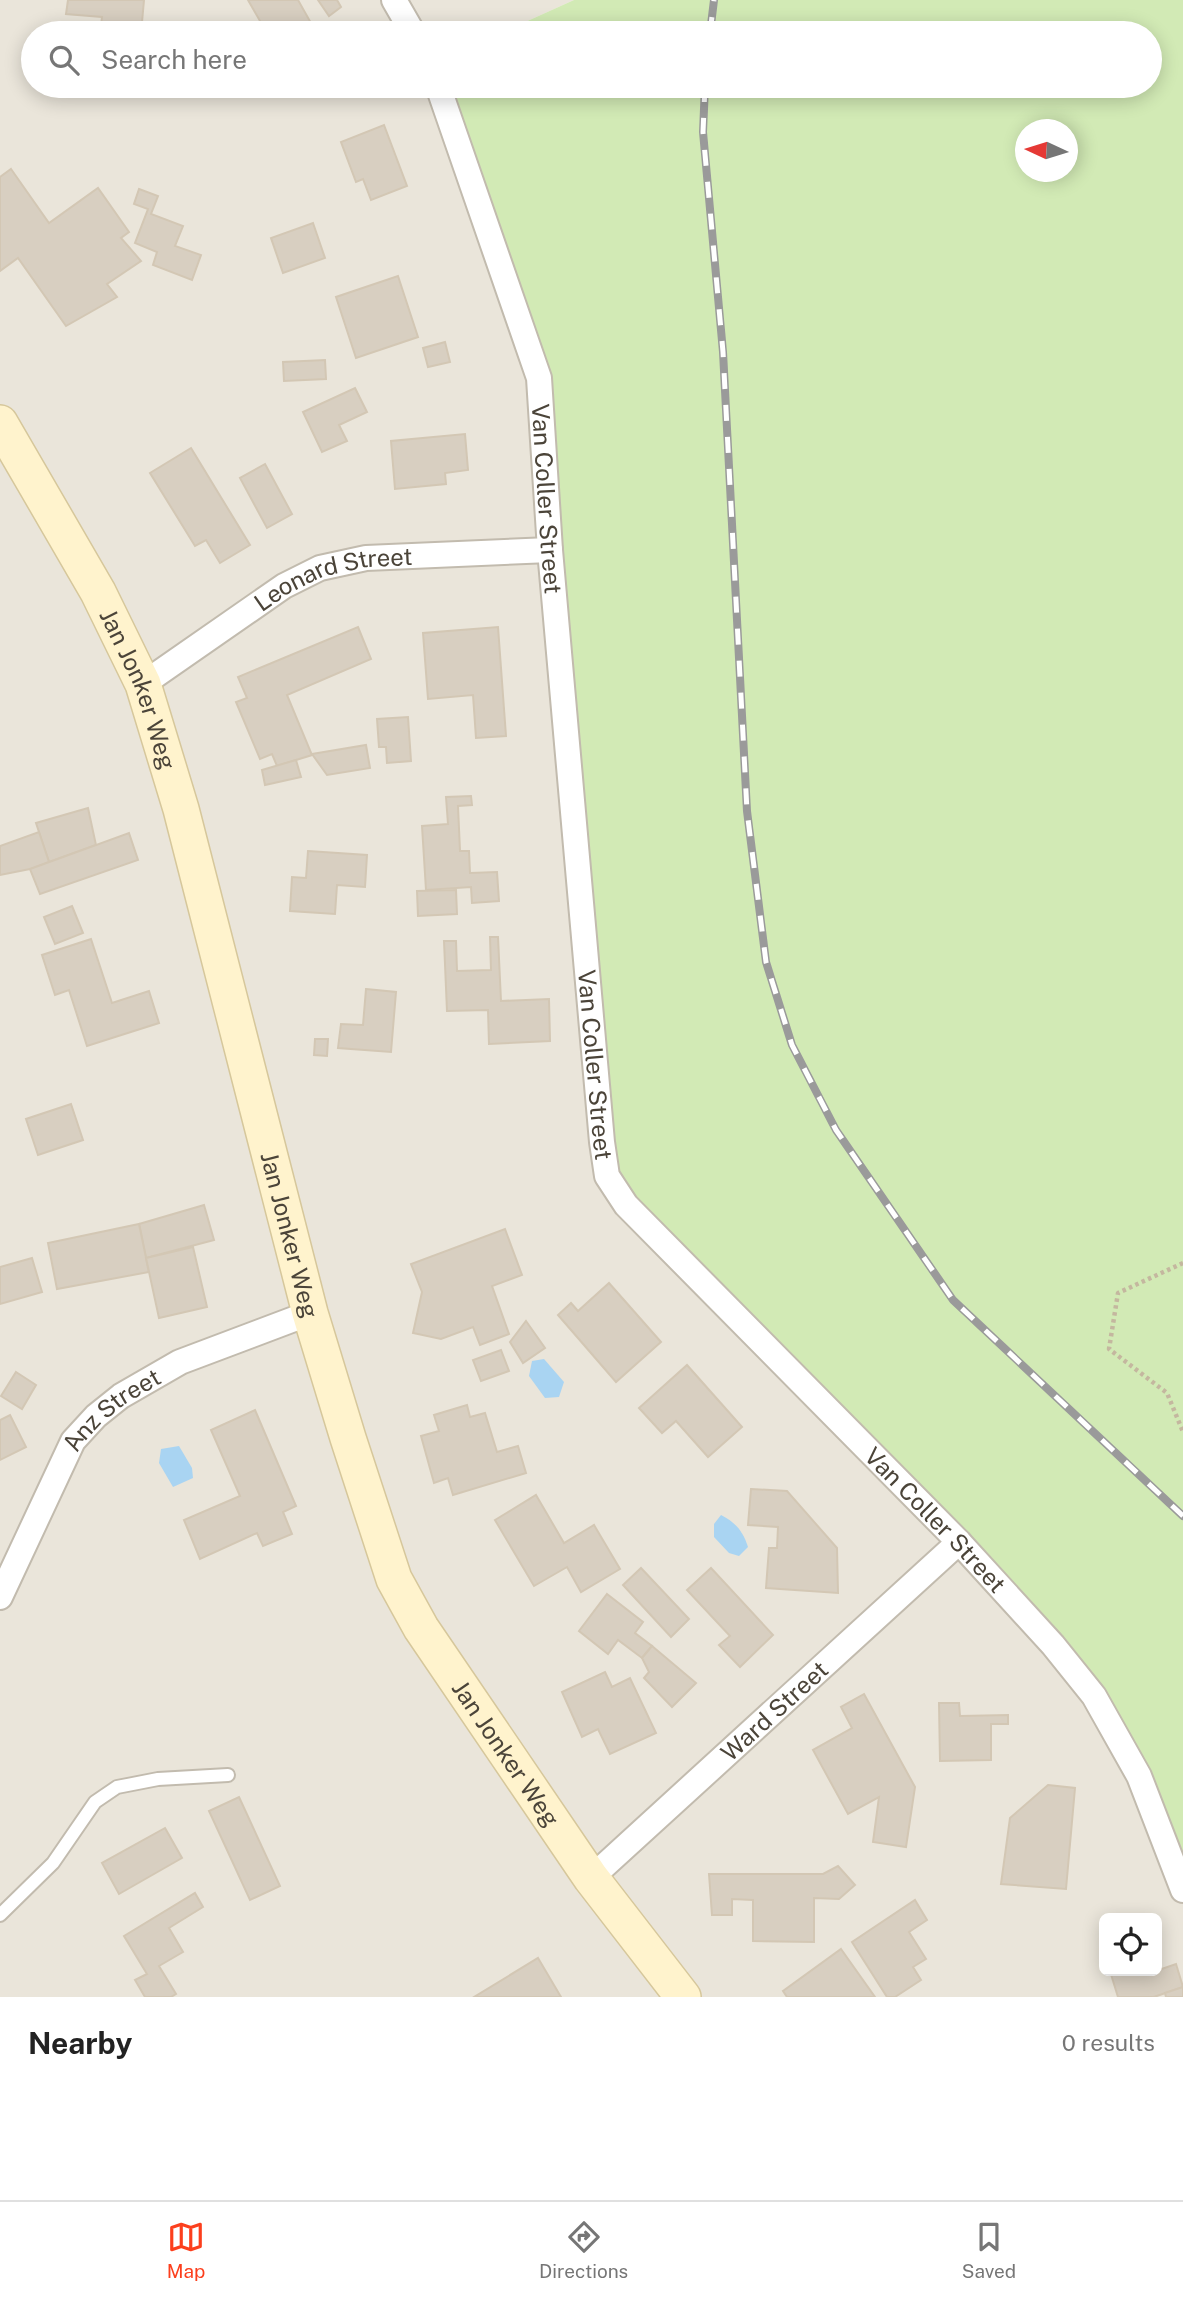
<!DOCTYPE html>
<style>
:root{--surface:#fff;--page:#f2f2f2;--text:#222;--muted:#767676;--line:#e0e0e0;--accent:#fc3f1d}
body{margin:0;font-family:"Public Sans",sans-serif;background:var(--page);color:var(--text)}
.controls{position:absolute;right:21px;bottom:21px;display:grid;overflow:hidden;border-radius:10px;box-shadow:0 4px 18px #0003}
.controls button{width:63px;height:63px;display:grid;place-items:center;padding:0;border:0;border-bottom:2px solid var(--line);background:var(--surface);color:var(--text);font:35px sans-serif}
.compass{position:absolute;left:1015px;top:119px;width:63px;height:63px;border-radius:50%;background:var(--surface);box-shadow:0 4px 18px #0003;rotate:274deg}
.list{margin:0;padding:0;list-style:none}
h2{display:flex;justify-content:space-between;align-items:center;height:91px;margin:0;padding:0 28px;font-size:30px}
h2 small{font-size:23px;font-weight:400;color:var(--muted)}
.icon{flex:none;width:38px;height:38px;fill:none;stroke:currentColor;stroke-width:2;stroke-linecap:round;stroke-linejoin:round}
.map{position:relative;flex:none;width:1183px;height:1997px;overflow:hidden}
.search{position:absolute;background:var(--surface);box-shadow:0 4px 18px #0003;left:21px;right:21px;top:21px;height:77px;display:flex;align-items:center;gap:18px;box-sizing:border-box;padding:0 24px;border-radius:38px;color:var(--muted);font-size:26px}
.sheet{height:203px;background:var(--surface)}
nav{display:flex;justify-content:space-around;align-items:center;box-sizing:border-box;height:98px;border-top:2px solid var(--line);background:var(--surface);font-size:19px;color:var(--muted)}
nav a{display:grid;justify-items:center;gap:4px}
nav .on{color:var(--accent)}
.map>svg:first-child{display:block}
</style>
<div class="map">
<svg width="1183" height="1997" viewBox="0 0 1183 1997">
<rect width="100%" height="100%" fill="#f6f3ec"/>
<!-- residential -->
<path fill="#eae5da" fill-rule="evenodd" d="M0,0H574L501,33H33V86H438L1094,1696L1183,1890V1997H0ZM1104,1918H1157V1971H1104Z"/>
<!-- green -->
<path fill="#d2eab5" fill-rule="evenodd" d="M574,0H1183V1890L1094,1696L607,1176L539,378L438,86H1150V33H501ZM1026,130H1068V172H1026Z"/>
<!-- water -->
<g fill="#a9d4f2">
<path d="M544,1359L564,1382L559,1397L545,1398L529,1376L532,1361Z"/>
<path d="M179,1446L192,1468L193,1478L173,1487L159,1463L161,1449Z"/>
<path d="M721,1515C735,1522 743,1531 748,1547L739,1556L729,1553L714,1537V1524Z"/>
</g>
<!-- building -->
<g fill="#d8cfc1" stroke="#d3c7b4" stroke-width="2">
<path d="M68,0H144L141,33H100L102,17L66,14Z"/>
<path d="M248,0H298L311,23L293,33H267Z"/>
<path d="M318,0H337L341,7L329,16Z"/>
<path d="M384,125L407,186L371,200L363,179L356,182L341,142Z"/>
<path d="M11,169L49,223L98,188L129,232L121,238L141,261L107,284L117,297L66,326L18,258L0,271V177Z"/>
<path d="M139,189L158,196L151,214L183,226L175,246L201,255L192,280L153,265L157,252L135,243L148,209L134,204Z"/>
<path d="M313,223L325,258L283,273L271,238Z"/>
<path d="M398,276L418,337L356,358L336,297Z"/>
<path d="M445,342L450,362L428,367L423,348Z"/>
<path d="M325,360L326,379L284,381L283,362Z"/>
<path d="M355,388L367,412L339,425L347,441L322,452L303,412Z"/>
<path d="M465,434L468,470L445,473L446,484L395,489L391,441Z"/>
<path d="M191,448L250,545L220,563L206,540L195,546L150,473Z"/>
<path d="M265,464L292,514L267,528L240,478Z"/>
<path d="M358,627L371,659L287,695L312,755L277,766L272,754L260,759L236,702L247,698L238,677Z"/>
<path d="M498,627L506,736L476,738L473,695L428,699L423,633Z"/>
<path d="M408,717L411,761L387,763L386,747H379L377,719Z"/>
<path d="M366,745L370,768L327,775L312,754Z"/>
<path d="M296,760L301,777L265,785L262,770Z"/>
<path d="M471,796L472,805L458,806L460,851H469L470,873L497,872L499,901L472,903L471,887L426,890L422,826L448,824L446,797Z"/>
<path d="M88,808L96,845L49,862L36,823Z"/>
<path d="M39,832L49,862L30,869L0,875V846Z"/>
<path d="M129,833L138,860L40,894L30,869Z"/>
<path d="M308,851L367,855L365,887L337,885L335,914L290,911L292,877L306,878Z"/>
<path d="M456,890L457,914L418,916L417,891Z"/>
<path d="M72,906L83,933L55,944L44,917Z"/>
<path d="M490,937H498L501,1001L549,999L550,1041L489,1044L488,1010L447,1011L444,941H456L457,971L491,970Z"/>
<path d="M91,939L112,1003L149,991L159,1023L87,1046L69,990L55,995L42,955Z"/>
<path d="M366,989L396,992L391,1052L338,1048L341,1024L363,1025Z"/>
<path d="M315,1039H328L327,1056L314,1055Z"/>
<path d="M71,1104L83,1140L38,1155L26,1119Z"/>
<path d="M204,1205L214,1240L146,1258L139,1224Z"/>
<path d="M139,1224L149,1272L57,1289L48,1243Z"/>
<path d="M505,1229L522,1275L492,1286L509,1334L480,1345L473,1327L441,1339L413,1333L422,1292L411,1264Z"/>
<path d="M193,1247L207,1307L159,1318L146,1258Z"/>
<path d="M32,1258L42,1292L0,1304V1267Z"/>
<path d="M609,1283L661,1342L616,1382L558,1315L571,1303L578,1311Z"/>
<path d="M526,1321L545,1348L523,1363L510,1342Z"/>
<path d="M501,1350L509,1371L481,1381L473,1360Z"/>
<path d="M687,1365L742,1427L708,1457L676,1421L662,1433L639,1408Z"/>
<path d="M16,1372L36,1385L22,1409L1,1396Z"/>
<path d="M467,1405L470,1417L485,1413L497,1452L518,1446L526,1473L453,1495L448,1478L434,1483L421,1436L439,1431L434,1415Z"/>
<path d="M255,1410L296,1506L283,1512L292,1534L263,1546L257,1533L200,1559L184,1520L240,1496L211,1430Z"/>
<path d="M10,1415L26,1447L0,1460V1420Z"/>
<path d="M751,1489L787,1491L837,1548L838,1593L766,1588L769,1548H777L778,1527L748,1525Z"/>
<path d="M536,1495L564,1543L594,1525L620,1569L581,1592L567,1567L534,1586L495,1520Z"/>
<path d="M641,1568L689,1619L671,1637L623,1585Z"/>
<path d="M711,1568L773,1635L740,1667L719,1645L730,1636L687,1590Z"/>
<path d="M607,1594L643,1622L635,1633L652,1646L642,1658L618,1640L608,1654L579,1631Z"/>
<path d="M652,1646L696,1683L672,1707L644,1678L649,1672L642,1658Z"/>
<path d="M605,1672L612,1687L630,1678L656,1733L610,1754L598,1729L582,1737L562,1692Z"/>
<path d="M864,1694L915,1787L906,1847L873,1842L879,1797L848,1814L813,1750L852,1728L841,1707Z"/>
<path d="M939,1703H959L960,1716L1008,1715V1724H991V1760L940,1761Z"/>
<path d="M1048,1785L1075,1788L1066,1889L1001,1884L1010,1818Z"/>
<path d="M239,1797L280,1886L250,1900L209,1811Z"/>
<path d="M165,1828L182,1858L119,1894L102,1863Z"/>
<path d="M838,1866L855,1885L839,1899L814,1898V1942L753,1941V1900L732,1899V1915H712L709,1874H823Z"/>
<path d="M195,1893L203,1907L169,1928L183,1952L159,1966L176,1994L171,1997H145L135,1980L147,1974L124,1936Z"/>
<path d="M915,1900L927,1920L909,1932L926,1959L913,1967L921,1980L895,1997H887L852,1942Z"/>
<path d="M841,1949L875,1997H787L783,1991Z"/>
<path d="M538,1958L561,1997H474Z"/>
<path d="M1176,1964L1183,1987L1154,1997H1118L1110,1971H1150V1973Z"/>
<path d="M1183,1987V1997H1166L1165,1993Z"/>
</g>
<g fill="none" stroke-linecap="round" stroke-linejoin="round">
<defs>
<path id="lane" d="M0,1915L53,1863L95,1802L117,1787L158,1779L228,1775"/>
<g id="street">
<path d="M394,0L413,33"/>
<path id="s1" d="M438,86L539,378L550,550L602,1142L607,1176L626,1205L959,1542L1053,1645L1094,1696L1139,1776L1183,1890"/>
<path id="s2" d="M143,684L284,586L320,568L366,558L550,550"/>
<path id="s3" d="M0,1597L73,1441L96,1416L121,1396L180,1362L310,1313"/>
<path id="s4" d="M591,1878L959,1542"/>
</g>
<g id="secondary">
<path id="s5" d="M0,423L98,592L143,684L181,809L310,1313L348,1438L394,1579L421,1628L591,1878L683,1997"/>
</g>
</defs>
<!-- lane casing -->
<use href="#lane" stroke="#c2bbae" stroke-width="16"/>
<!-- street casing -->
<use href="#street" stroke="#c2bbae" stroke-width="28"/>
<!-- secondary casing -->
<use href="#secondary" stroke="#d6c79b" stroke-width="38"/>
<!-- path -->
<path stroke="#c4b79f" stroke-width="4.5" stroke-dasharray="3.5 3.5" stroke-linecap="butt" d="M1183,1263L1118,1293L1109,1349L1167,1393L1183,1432"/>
<!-- lane -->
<use href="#lane" stroke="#fff" stroke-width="12"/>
<!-- street -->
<use href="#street" stroke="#fff" stroke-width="24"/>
<!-- secondary -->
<use href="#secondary" stroke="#fff3cd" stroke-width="35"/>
<defs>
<g id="rail">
<path d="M710,33L714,0"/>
<path d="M705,86L703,132L723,352L747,811L766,962L792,1045L836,1130L953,1300L1183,1516"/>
</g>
</defs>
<!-- rail casing -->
<use href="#rail" stroke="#9a9a9a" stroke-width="8"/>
<!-- rail -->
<use href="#rail" stroke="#fff" stroke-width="5" stroke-dasharray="16" stroke-linecap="butt"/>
</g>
<g text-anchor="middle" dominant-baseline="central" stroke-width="5" stroke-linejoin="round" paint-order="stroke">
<!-- street labels -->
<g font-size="24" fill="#4b4439" stroke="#fff">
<text stroke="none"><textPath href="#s1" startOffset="430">Van Coller Street</textPath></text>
<text stroke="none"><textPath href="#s2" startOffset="222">Leonard Street</textPath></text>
<text stroke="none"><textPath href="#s5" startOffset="301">Jan Jonker Weg</textPath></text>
<text stroke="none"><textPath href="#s1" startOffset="998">Van Coller Street</textPath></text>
<text stroke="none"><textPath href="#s5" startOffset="868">Jan Jonker Weg</textPath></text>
<text stroke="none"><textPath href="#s3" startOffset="222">Anz Street</textPath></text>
<text stroke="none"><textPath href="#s1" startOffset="1586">Van Coller Street</textPath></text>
<text stroke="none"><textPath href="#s4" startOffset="248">Ward Street</textPath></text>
<text stroke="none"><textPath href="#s5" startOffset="1435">Jan Jonker Weg</textPath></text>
</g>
</g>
</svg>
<div class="controls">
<button><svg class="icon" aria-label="locate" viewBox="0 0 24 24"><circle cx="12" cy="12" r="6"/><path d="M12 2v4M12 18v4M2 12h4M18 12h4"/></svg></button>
</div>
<svg class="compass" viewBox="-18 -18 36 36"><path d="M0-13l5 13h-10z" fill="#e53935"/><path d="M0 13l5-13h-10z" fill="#767676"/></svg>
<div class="search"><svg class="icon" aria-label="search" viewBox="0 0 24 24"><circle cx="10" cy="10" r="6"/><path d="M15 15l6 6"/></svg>Search here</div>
</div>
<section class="sheet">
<h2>Nearby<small>0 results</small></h2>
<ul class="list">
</ul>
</section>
<nav>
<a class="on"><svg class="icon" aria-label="map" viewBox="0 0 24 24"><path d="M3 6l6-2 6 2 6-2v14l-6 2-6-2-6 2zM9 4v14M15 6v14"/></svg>Map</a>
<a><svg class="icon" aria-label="directions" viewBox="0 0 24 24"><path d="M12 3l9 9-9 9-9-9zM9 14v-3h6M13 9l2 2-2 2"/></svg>Directions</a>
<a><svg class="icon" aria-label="saved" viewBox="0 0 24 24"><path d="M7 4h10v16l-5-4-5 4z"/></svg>Saved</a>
</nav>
